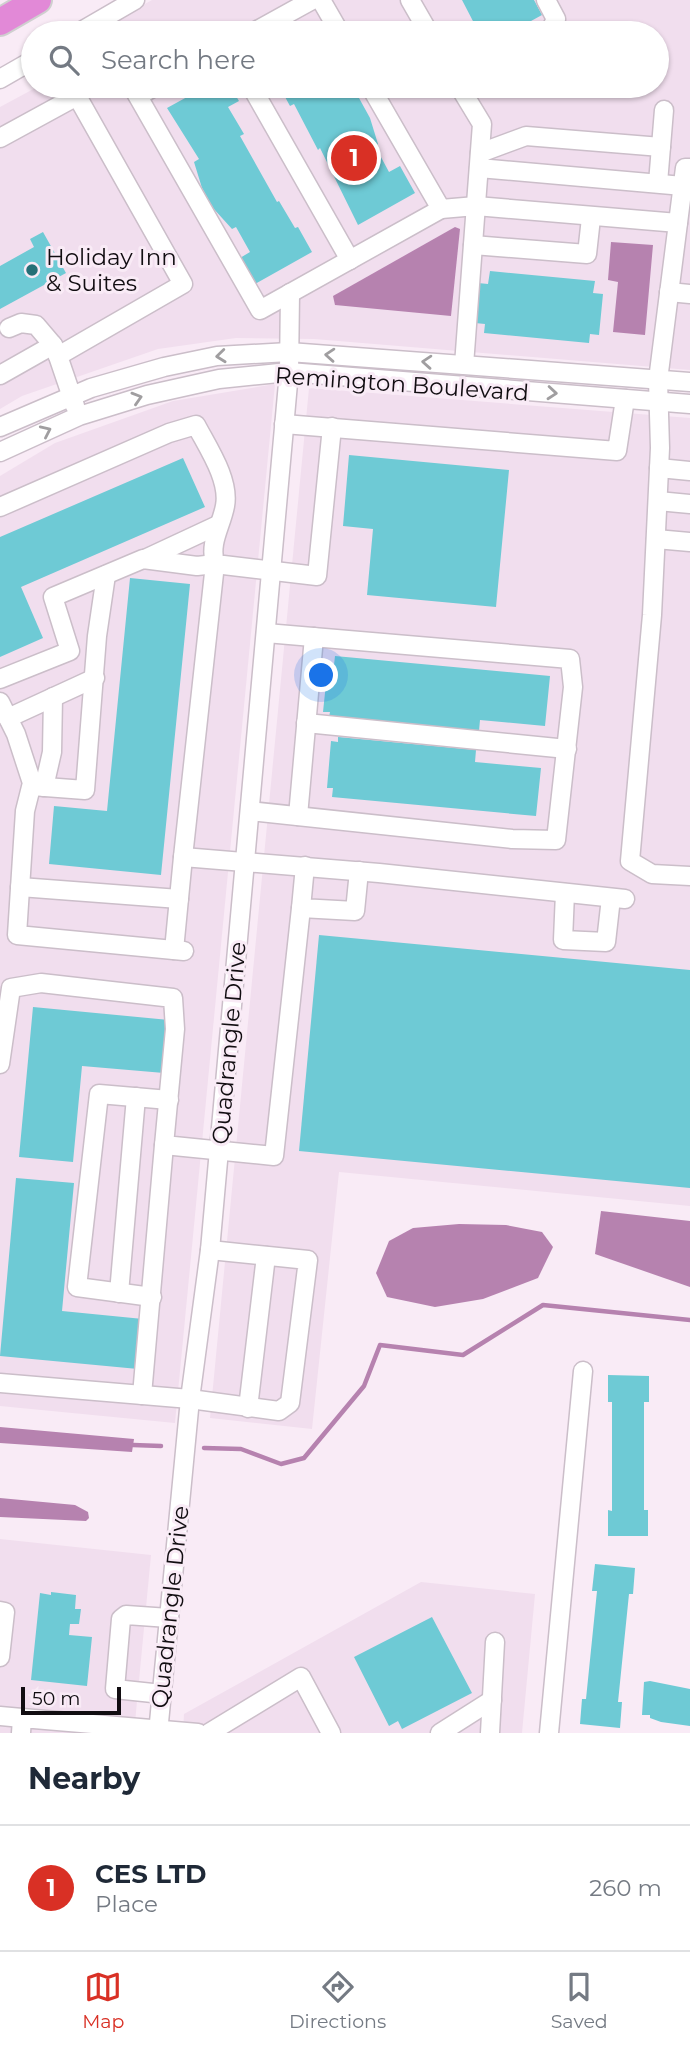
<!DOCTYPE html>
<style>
:root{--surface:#fff;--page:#f2f2f3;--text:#1f2937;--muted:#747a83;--line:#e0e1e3;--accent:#d93025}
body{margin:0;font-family:Montserrat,sans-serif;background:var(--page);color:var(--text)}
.scale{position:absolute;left:21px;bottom:18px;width:100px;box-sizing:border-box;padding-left:7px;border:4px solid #110d11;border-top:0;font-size:19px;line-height:24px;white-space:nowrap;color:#110d11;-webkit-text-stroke:5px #f9ebf6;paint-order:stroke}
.you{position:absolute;left:322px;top:676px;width:24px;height:24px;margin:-18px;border:5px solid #fff;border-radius:50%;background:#1a73e8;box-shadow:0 0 0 10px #1a73e833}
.badge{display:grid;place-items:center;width:46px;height:46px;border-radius:50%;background:var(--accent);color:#fff;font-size:23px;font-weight:700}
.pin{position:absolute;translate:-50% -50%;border:4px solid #fff;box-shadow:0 2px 7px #0006}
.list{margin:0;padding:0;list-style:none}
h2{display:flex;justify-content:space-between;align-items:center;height:91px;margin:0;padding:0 28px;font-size:30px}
h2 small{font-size:23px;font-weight:400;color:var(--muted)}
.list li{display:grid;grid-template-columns:46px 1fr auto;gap:21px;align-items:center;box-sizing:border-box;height:126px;padding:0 28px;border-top:2px solid var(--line)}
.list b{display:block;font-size:26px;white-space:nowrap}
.list p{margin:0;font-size:23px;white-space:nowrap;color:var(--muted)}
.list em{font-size:23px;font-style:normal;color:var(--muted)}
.icon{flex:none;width:38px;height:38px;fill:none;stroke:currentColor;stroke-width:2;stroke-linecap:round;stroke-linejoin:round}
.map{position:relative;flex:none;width:690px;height:1733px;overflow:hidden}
.search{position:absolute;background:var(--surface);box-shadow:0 2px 5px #0004;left:21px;right:21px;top:21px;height:77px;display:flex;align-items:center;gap:18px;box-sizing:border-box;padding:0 24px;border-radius:38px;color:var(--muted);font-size:26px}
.sheet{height:217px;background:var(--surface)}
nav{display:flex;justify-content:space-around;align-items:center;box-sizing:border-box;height:98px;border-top:2px solid var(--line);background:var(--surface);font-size:19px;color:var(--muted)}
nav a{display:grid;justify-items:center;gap:4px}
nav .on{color:var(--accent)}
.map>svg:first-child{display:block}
</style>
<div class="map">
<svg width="690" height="1733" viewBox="0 0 690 1733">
<rect width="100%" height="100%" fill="#f9ebf6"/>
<!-- built -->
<g fill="#f1deee">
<path d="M152,0H690V370L314,339L236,338L158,349L22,396L0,409V107L39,86H657V33H93Z"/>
<path d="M275,384L175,1423L0,1406V476L55,443L173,401Z"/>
<path d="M309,388L690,418V1206L339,1172L312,1429L210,1418Z"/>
<path d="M0,1539L151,1555L134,1733H0Z"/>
<path d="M421,1582L535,1594L522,1733H183L184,1714Z"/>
</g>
<!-- water -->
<g fill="#b682af">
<path d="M455,227L460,229L451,316L335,305L333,296Z"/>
<path d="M611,242L653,245L645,335L613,332L618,282L608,280Z"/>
<path d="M601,1211L690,1221V1287L595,1254Z"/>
<path d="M459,1224L506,1225L542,1232L553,1247L538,1278L483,1299L435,1307L387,1297L376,1273L389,1241L413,1228Z"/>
<path d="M0,1427L134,1439L132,1452L0,1443Z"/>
<path d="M0,1498L75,1505L88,1512L89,1518L86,1521L0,1517Z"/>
</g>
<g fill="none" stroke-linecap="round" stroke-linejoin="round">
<!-- stream -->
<g stroke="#b682af" stroke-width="4.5">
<path d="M133,1445L161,1446"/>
<path d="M204,1448L241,1449L281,1464L304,1458L364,1386L380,1345L463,1355L543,1305L690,1320"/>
</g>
</g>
<!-- building -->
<g fill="#6ecad5">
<path d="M462,0H534L542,15L509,33L506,26L489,33L483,21L475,25Z"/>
<path d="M207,86H230L239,101L228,107L244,134L240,136L277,202L279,201L295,228L298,227L312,252L255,284L240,258L250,252L236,227L232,229L213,208L202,188L194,162L199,159L167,108Z"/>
<path d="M279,86H346L359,98L370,118L378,144L375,146L389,172L400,166L415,193L358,225L320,148L318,150L294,104L290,106Z"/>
<path d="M43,232L66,273L0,309V266L34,247L30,239Z"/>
<path d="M490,271L595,281L593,293L603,294L599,335L590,334L589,343L484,333L485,324L475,323L478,283L488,284Z"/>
<path d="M349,455L509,470L496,607L367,595L373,529L343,526Z"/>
<path d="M183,458L205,507L21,587L43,638L0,657V537Z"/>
<path d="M130,578L190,584L161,875L49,864L54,806L107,811Z"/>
<path d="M335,656L550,676L545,726L480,720L479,731L329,717L330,712H323L328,664L334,665Z"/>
<path d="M338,737L476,750L475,762L541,768L536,816L332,797L333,788H327L331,741L338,742Z"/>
<path d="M319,935L690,970V1188L299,1151Z"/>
<path d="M33,1007L169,1020L164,1073L82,1066L73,1162L19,1157Z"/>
<path d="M16,1178L74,1183L62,1311L143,1319L138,1369L0,1356Z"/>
<path d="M608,1375L649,1376V1402H644V1510H648V1536H608V1510L612,1511V1402H608Z"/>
<path d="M595,1564L635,1568L633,1594H629L618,1702H622L620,1728L580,1724L582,1699H586L597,1591H592Z"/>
<path d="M51,1592L76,1595L75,1609H81L79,1624H70L69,1635L92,1637L87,1686L31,1680L40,1593L51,1595Z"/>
<path d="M432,1617L472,1693L402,1729L398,1721L389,1726L354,1657Z"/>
<path d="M650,1681L690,1689V1726L661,1722L650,1718V1715H642L644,1682Z"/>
</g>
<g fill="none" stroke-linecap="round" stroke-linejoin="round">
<defs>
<g id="minor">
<path d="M321,0L340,33"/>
<path d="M410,0L429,33"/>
<path d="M546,0L556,19L549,33"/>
<path d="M78,33L135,0"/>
<path d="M252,33L312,0"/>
<path d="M0,79L33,60"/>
<path d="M132,86L260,310L441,209L370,86"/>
<path d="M251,86L350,260"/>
<path d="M459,86L482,124L464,365"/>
<path d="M138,96L156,86"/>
<path d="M0,138L77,96L183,284L58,356L75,406"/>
<path d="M480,153L526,136L661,147"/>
<path d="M479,168L683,186"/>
<path d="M690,168H685L658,380L660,448L652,615L630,861L652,874L690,876"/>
<path d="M658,183L664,110"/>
<path d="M441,209L476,206L678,223"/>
<path d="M473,245L587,254L591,218"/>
<path d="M669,292L690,294"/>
<path d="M9,328L21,323L36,325L53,345"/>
<path d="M0,375L53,345L58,356"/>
<path d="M284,424L617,451L625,399"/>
<path d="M0,427L91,388L164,367L217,356L289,352L690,382"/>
<path d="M0,452L79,416L147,395L219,379L289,372L690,404"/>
<path d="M659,468L690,471"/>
<path d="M658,501L690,504"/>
<path d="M0,507L169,433L196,425C208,448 230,480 225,506C221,527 209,542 215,564L317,576L332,427"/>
<path d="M656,539L690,542"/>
<path d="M145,559L218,525"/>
<path d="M0,679L70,651L53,597L143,559L197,566L215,564L183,857"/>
<path d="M0,702L16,734L32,783L25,811L17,935L184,951"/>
<path d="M8,718L95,678"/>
<path d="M306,723L567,749"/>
<path d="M32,786L85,790L97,636L106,575"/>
<path d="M44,787L52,752L53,697"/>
<path d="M250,811L512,839L556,840L573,687L570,659L266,633"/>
<path d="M298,816L314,637"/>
<path d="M305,866L301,908L355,911L359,871"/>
<path d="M20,887L179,899"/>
<path d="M565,893L563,940L606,942L611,898"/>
<path d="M174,950L183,857L379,873L625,899"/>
<path d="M0,1064L11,988L41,983L173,998L175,1029L164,1145L274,1156L301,908"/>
<path d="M119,1293L136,1097"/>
<path d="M152,1297L77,1287L99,1094L169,1100"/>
<path d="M0,1383L190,1399L279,1411L290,1403L308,1260L210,1250"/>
<path d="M142,1395L164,1145"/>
<path d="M248,1408L266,1256"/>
<path d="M0,1611L5,1612L0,1657"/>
<path d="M162,1694L115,1689L121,1619L126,1615L169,1618"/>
<path d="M0,1716L22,1718"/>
<path d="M21,1733L22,1718L198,1733"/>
<path d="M158,1733L190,1399L210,1250L289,372L290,293"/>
<path d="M209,1733L301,1677L331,1733"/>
<path d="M440,1733L492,1700"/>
<path d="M490,1733L495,1642"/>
<path d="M549,1733L583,1371"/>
</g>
<path id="highway" d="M0,22L38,0"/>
</defs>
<!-- minor casing -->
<use href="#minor" stroke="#cbbec9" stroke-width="21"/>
<!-- highway casing -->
<use href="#highway" stroke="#cfcfcf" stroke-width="30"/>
<!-- minor -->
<use href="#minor" stroke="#fff" stroke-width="18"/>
<!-- highway -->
<use href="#highway" stroke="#e289d7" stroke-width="26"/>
</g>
<!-- one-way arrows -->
<defs><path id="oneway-chevron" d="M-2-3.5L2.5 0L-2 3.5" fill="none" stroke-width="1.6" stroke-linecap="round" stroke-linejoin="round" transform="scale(1.75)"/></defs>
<g stroke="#a09ea0">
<use href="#oneway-chevron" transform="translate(330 355) rotate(-176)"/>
<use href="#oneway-chevron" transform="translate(221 356) rotate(174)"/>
<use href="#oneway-chevron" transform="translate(427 362) rotate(-176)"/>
<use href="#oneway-chevron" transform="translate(552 393) rotate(5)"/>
<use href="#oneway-chevron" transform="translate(137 398) rotate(-17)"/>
<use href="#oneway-chevron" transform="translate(46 431) rotate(-25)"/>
</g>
<!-- markers -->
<circle fill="#256f77" stroke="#f9ebf6" stroke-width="2.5" cx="32" cy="270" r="7"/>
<g text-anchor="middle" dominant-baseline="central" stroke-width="6" stroke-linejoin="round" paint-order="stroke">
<!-- poi labels -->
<g font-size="23" fill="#110d11" stroke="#f9ebf6" text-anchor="start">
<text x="46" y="257">Holiday Inn<tspan x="46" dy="26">&amp; Suites</tspan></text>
</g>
<!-- street labels -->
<g font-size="23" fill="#110d11" stroke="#f9ebf6">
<text transform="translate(402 384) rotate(4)">Remington Boulevard</text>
<text transform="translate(229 1043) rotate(-85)">Quadrangle Drive</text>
<text transform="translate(170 1607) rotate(-84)">Quadrangle Drive</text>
</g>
</g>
</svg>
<div class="scale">50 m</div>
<div class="you"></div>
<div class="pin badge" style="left:354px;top:158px">1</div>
<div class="search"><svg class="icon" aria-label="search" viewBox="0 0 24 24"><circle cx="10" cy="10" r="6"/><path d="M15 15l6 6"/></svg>Search here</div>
</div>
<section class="sheet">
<h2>Nearby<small></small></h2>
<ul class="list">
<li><span class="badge">1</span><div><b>CES LTD</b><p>Place</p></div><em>260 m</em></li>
</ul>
</section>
<nav>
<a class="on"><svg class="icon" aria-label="map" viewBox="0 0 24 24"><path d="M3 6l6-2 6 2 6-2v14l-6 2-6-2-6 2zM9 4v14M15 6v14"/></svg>Map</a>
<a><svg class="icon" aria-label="directions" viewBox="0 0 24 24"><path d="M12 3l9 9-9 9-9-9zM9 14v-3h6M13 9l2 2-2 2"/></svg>Directions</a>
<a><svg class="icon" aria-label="saved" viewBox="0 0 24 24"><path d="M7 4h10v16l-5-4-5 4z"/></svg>Saved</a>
</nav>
